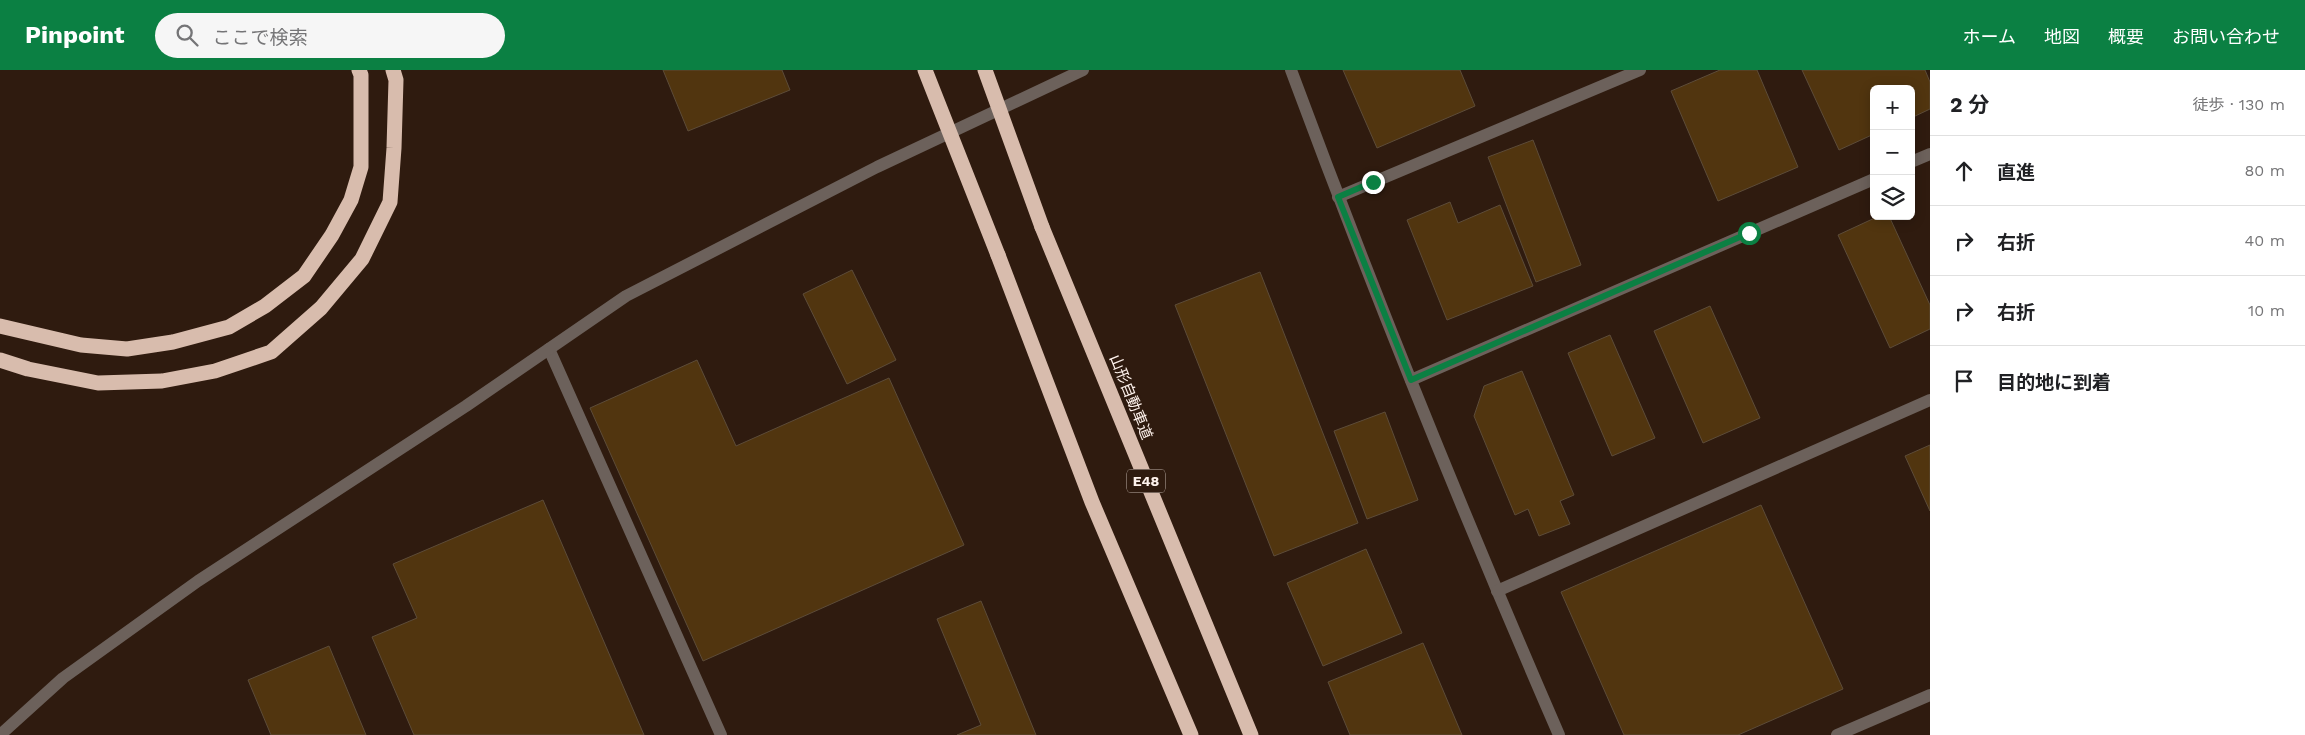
<!DOCTYPE html>
<html lang="ja">
<meta charset="utf-8">
<style>
:root{--surface:#fff;--page:#f6f6f6;--text:#202124;--muted:#757577;--line:#e0e0e0;--accent:#0b8043}
body{margin:0;font-family:"Work Sans","Noto Sans JP",sans-serif;background:var(--page);color:var(--text)}
.controls{position:absolute;right:15px;top:15px;display:grid;overflow:hidden;border-radius:8px;box-shadow:0 2px 12px #0003}
.controls button{width:45px;height:45px;display:grid;place-items:center;padding:0;border:0;border-bottom:1px solid var(--line);background:var(--surface);color:var(--text);font:25px sans-serif}
.stop{position:absolute;width:15px;height:15px;margin:-11px;border:4px solid #0b8043;border-radius:50%;background:#fff}
.stop.end{background:#0b8043;border-color:#fff;box-shadow:0 1px 5px #0008}
.list{margin:0;padding:0;list-style:none}
h2{display:flex;justify-content:space-between;align-items:center;height:65px;margin:0;padding:0 20px;font-size:21px}
h2 small{font-size:16px;font-weight:400;color:var(--muted)}
.list li{display:grid;grid-template-columns:32px 1fr auto;gap:15px;align-items:center;box-sizing:border-box;height:70px;padding:0 20px;border-top:1px solid var(--line)}
.list b{display:block;font-size:19px;white-space:nowrap}
.list em{font-size:16px;font-style:normal;color:var(--muted)}
.icon{flex:none;width:28px;height:28px;fill:none;stroke:currentColor;stroke-width:2;stroke-linecap:round;stroke-linejoin:round}
.map{position:relative;flex:none;width:1930px;height:665px;overflow:hidden}
header{display:flex;align-items:center;gap:30px;box-sizing:border-box;height:70px;padding:0 25px;background:var(--accent);color:#fff}
header strong{font-size:24px}
nav{display:flex;gap:28px;margin-inline-start:auto;font-size:18px}
.search{width:350px;height:45px;background:var(--page);display:flex;align-items:center;gap:12px;box-sizing:border-box;padding:0 18px;border-radius:28px;color:var(--muted);font-size:19px}
main{display:flex}
aside{flex:1;background:var(--surface)}
.map>svg:first-child{display:block}
</style>
<header>
<strong>Pinpoint</strong>
<div class="search"><svg class="icon" aria-label="search" viewBox="0 0 24 24"><circle cx="10" cy="10" r="6"/><path d="M15 15l6 6"/></svg>ここで検索</div>
<nav><a>ホーム</a><a>地図</a><a>概要</a><a>お問い合わせ</a></nav>
</header>
<main>
<div class="map">
<svg width="1930" height="665" viewBox="0 0 1930 665">
<rect width="100%" height="100%" fill="#2f1b0f"/>
<!-- building -->
<g fill="#51350f" stroke="#5d4c39">
<path d="M663,0H782L790,20L688,61Z"/>
<path d="M1343,0H1460L1475,36L1377,78Z"/>
<path d="M1720,0H1757L1798,97L1718,131L1671,21Z"/>
<path d="M1802,0H1925L1930,12V39L1911,48V19H1874V64L1839,80Z"/>
<path d="M1533,70L1581,195L1536,212L1488,87Z"/>
<path d="M1450,132L1458,153L1500,135L1533,216L1447,250L1407,150Z"/>
<path d="M1879,146H1889L1930,235V259L1890,278L1838,165Z"/>
<path d="M852,200L896,290L847,314L803,224Z"/>
<path d="M1260,202L1358,453L1274,486L1175,235Z"/>
<path d="M1710,236L1760,348L1703,373L1654,261Z"/>
<path d="M1610,265L1655,368L1612,386L1568,283Z"/>
<path d="M697,290L736,376L889,308L964,475L703,591L590,338Z"/>
<path d="M1522,301L1574,425L1560,431L1570,454L1539,466L1528,439L1515,445L1474,346L1484,316Z"/>
<path d="M1385,342L1418,430L1367,449L1334,361Z"/>
<path d="M1930,375V441L1905,386Z"/>
<path d="M543,430L644,665H414L372,567L417,548L393,494Z"/>
<path d="M1761,435L1843,619L1738,665H1624L1561,522Z"/>
<path d="M1366,479L1402,563L1323,596L1287,513Z"/>
<path d="M981,531L1036,665H957L981,655L937,549Z"/>
<path d="M1423,573L1462,665H1350L1328,612Z"/>
<path d="M329,576L366,665H271L248,610Z"/>
</g>
<g fill="none" stroke-linecap="round" stroke-linejoin="round">
<!-- service -->
<path stroke="#6c615b" stroke-width="12" d="M549,279L721,665"/>
<!-- minor -->
<g stroke="#6c615b" stroke-width="12">
<path d="M1291,0C1374,224 1464,446 1559,665"/>
<path d="M1911,92L1930,84"/>
<path d="M1338,127L1640,0"/>
<path d="M1411,310L1874,109"/>
<path d="M1497,521L1930,330"/>
<path d="M1837,665L1930,625"/>
</g>
<!-- tertiary -->
<path stroke="#6c615b" stroke-width="12" d="M0,665L63,608L198,511L466,336L626,226L877,97L1083,0"/>
<!-- motorway -->
<g stroke="#d8bcad" stroke-width="15">
<path d="M1042,157L1251,665"/>
<path d="M998,185L1092,432L1191,665"/>
<path d="M0,256L81,275L127,279L173,272L229,257L265,236L304,206L332,165L351,130L361,97V5L359,0"/>
<path d="M0,290L28,299L98,313L162,311L215,301L271,282L321,238L362,189L390,132L394,78L396,10L393,0"/>
</g>
<!-- motorway-bridge -->
<g stroke="#d8bcad" stroke-width="15">
<path d="M925,0L998,185"/>
<path d="M985,0L1042,157"/>
</g>
</g>
<g fill="none" stroke-linecap="round" stroke-linejoin="round">
<!-- route -->
<path stroke="#0b8043" stroke-width="6" d="M1373,112L1338,127L1411,310L1749,163"/>
</g>
<g text-anchor="middle" dominant-baseline="central" stroke-width="4.5" stroke-linejoin="round" paint-order="stroke">
<!-- shield labels -->
<rect fill="#2f1b0f" stroke="#c0b2aa" stroke-width="1" x="1127" y="399.5" width="38" height="23" rx="4"/>
<g font-size="14" font-weight="bold" fill="#fef2ec">
<text x="1146" y="411">E48</text>
</g>
<!-- street labels -->
<g font-size="15" fill="#fef2ec" stroke="#2f1b0f">
<text transform="translate(1131 327) rotate(68)">山形自動車道</text>
</g>
</g>
</svg>
<div class="controls">
<button>+</button>
<button>−</button>
<button><svg class="icon" aria-label="layers" viewBox="0 0 24 24"><path d="M12 4l9 5-9 5-9-5zM3 14l9 5 9-5"/></svg></button>
</div>
<div class="stop" style="left:1749px;top:163px"></div>
<div class="stop end" style="left:1373px;top:112px"></div>
</div>
<aside>
<h2>2 分<small>徒歩 · 130 m</small></h2>
<ul class="list">
<li><svg class="icon" aria-label="ahead" viewBox="0 0 24 24"><path d="M12 20V5M6 11l6-6 6 6"/></svg><div><b>直進</b></div><em>80 m</em></li>
<li><svg class="icon" aria-label="right" viewBox="0 0 24 24"><path d="M7 20v-9h11M14 6l5 5-5 5"/></svg><div><b>右折</b></div><em>40 m</em></li>
<li><svg class="icon" aria-label="right" viewBox="0 0 24 24"><path d="M7 20v-9h11M14 6l5 5-5 5"/></svg><div><b>右折</b></div><em>10 m</em></li>
<li><svg class="icon" aria-label="arrive" viewBox="0 0 24 24"><path d="M6 21V4h12l-3 4 3 4H6"/></svg><div><b>目的地に到着</b></div></li>
</ul>
</aside>
</main>
